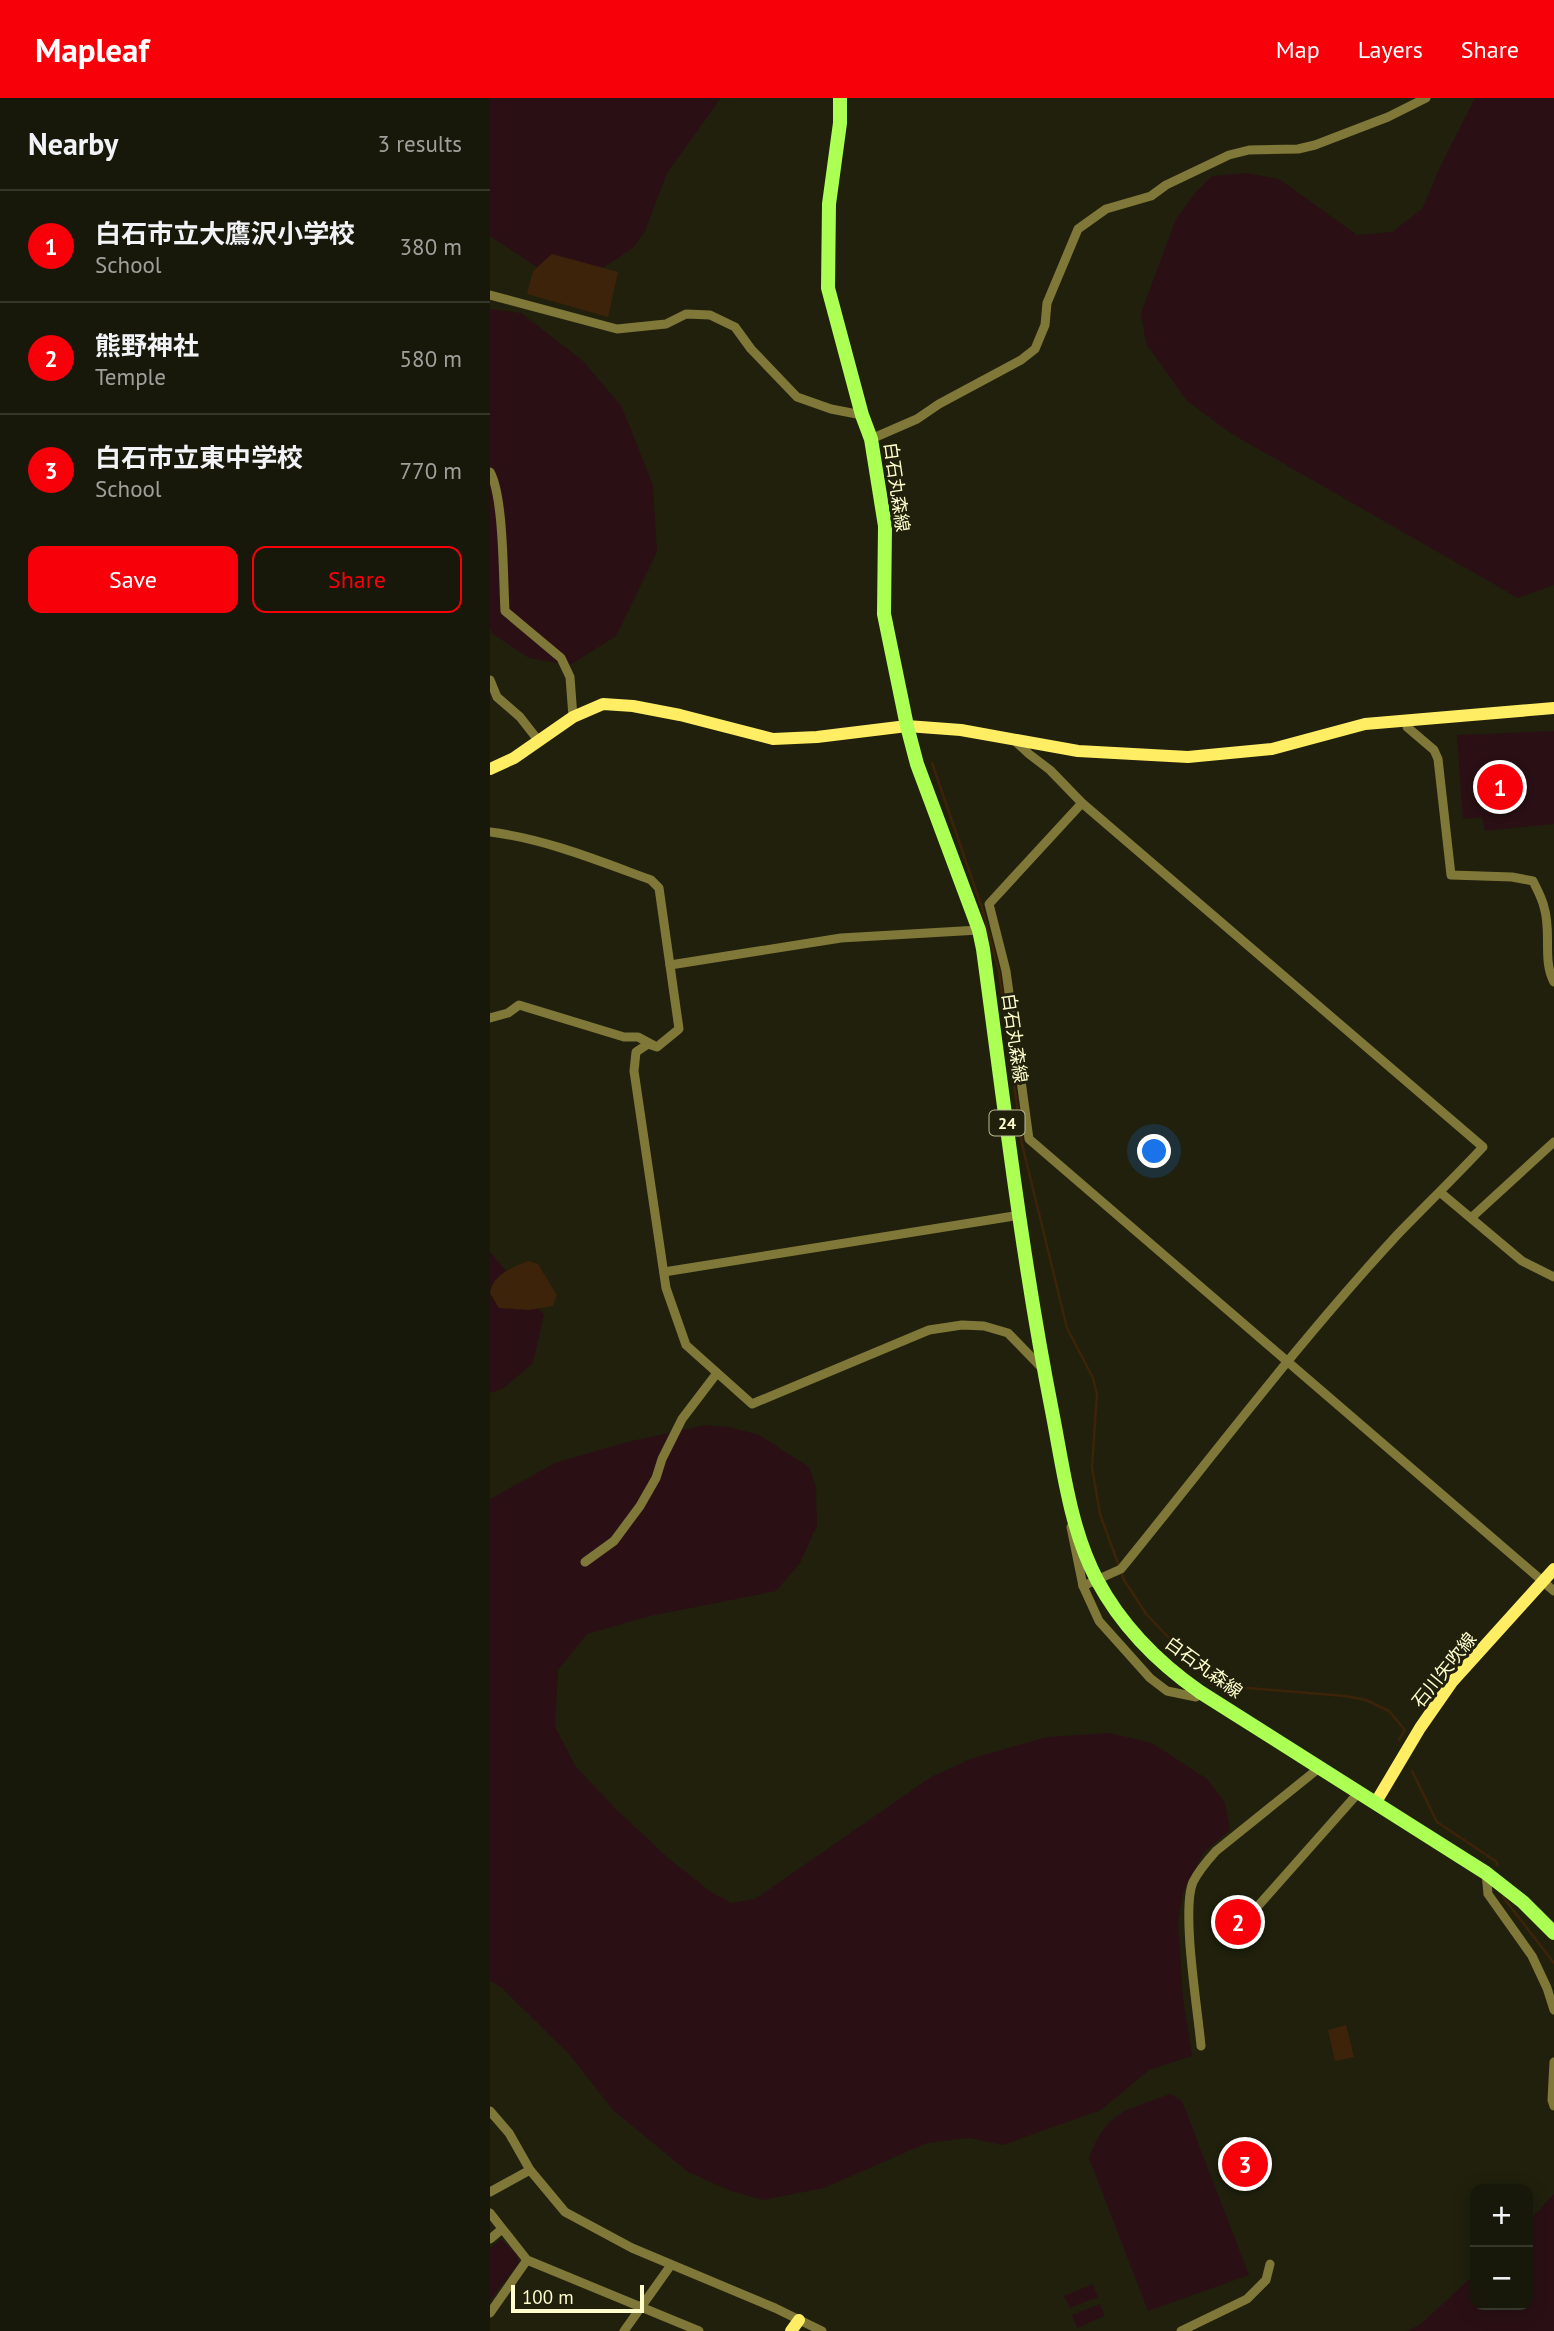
<!DOCTYPE html>
<meta charset="utf-8">
<style>
:root{--surface:#18180a;--page:#212113;--text:#f1f3f6;--muted:#9fa09c;--line:#36372b;--accent:#f7000a}
body{margin:0;font-family:"PT Sans","Noto Sans JP",sans-serif;background:var(--page);color:var(--text)}
.controls{position:absolute;right:21px;bottom:21px;display:grid;overflow:hidden;border-radius:14px;box-shadow:0 4px 18px #0003}
.controls button{width:63px;height:63px;display:grid;place-items:center;padding:0;border:0;border-bottom:2px solid var(--line);background:var(--surface);color:var(--text);font:35px sans-serif}
.scale{position:absolute;left:21px;bottom:18px;width:133px;box-sizing:border-box;padding-left:7px;border:4px solid #fffecc;border-top:0;font-size:19px;line-height:24px;white-space:nowrap;color:#fffecc;-webkit-text-stroke:5px #20200d;paint-order:stroke}
.you{position:absolute;left:665px;top:1054px;width:24px;height:24px;margin:-18px;border:5px solid #fff;border-radius:50%;background:#1a73e8;box-shadow:0 0 0 10px #1a73e833}
.badge{display:grid;place-items:center;width:46px;height:46px;border-radius:50%;background:var(--accent);color:#fff;font-size:23px;font-weight:700}
.pin{position:absolute;translate:-50% -50%;border:4px solid #fff;box-shadow:0 2px 7px #0006}
.list{margin:0;padding:0;list-style:none}
h2{display:flex;justify-content:space-between;align-items:center;height:91px;margin:0;padding:0 28px;font-size:30px}
h2 small{font-size:23px;font-weight:400;color:var(--muted)}
.list li{display:grid;grid-template-columns:46px 1fr auto;gap:21px;align-items:center;box-sizing:border-box;height:112px;padding:0 28px;border-top:2px solid var(--line)}
.list b{display:block;font-size:26px;white-space:nowrap}
.list p{margin:0;font-size:23px;white-space:nowrap;color:var(--muted)}
.list em{font-size:23px;font-style:normal;color:var(--muted)}
.actions{display:flex;gap:14px;padding:21px 28px}
.actions a{flex:1;padding:16px 0;border:2px solid var(--accent);border-radius:14px;text-align:center;font-size:24px;color:var(--accent)}
.actions .main{background:var(--accent);color:#fff}
.map{position:relative;flex:none;width:1064px;height:2233px;overflow:hidden}
header{display:flex;align-items:center;gap:42px;box-sizing:border-box;height:98px;padding:0 35px;background:var(--accent);color:#fff}
header strong{font-size:33px}
nav{display:flex;gap:38px;margin-inline-start:auto;font-size:24px}
main{display:flex}
aside{flex:1;background:var(--surface)}
.map>svg:first-child{display:block}
</style>
<header>
<strong>Mapleaf</strong>
<nav><a>Map</a><a>Layers</a><a>Share</a></nav>
</header>
<main>
<aside>
<h2>Nearby<small>3 results</small></h2>
<ul class="list">
<li><span class="badge">1</span><div><b>白石市立大鷹沢小学校</b><p>School</p></div><em>380 m</em></li>
<li><span class="badge">2</span><div><b>熊野神社</b><p>Temple</p></div><em>580 m</em></li>
<li><span class="badge">3</span><div><b>白石市立東中学校</b><p>School</p></div><em>770 m</em></li>
</ul>
<div class="actions"><a class="main">Save</a><a>Share</a></div>
</aside>
<div class="map">
<svg width="1064" height="2233" viewBox="0 0 1064 2233">
<rect width="100%" height="100%" fill="#20200d"/>
<!-- green -->
<g fill="#2a1015">
<path d="M0,0H231L177,75L155,133L144,149L85,189L71,185L0,138Z"/>
<path d="M985,0H1064V487L1028,500L742,336L697,303L656,246L651,215L686,121L706,94L722,78L756,75L789,81L867,137L902,134L932,111L952,65Z"/>
<path d="M0,211L31,215L92,262L132,309L163,387L167,454L126,538L80,567L39,560L3,536L0,530Z"/>
<path d="M1064,633V726L995,733L992,719L973,721L967,637Z"/>
<path d="M0,1154L54,1217L43,1265L14,1290L0,1295Z"/>
<path d="M216,1327L239,1329L269,1337L319,1369L326,1389L327,1427L310,1465L286,1493L160,1518L97,1536L68,1572L65,1629L86,1669L128,1713L178,1760L221,1794L241,1805L265,1801L441,1679L483,1660L557,1639L620,1635L662,1645L717,1681L735,1705L740,1732L714,1754L693,1794L688,1824L693,1900L702,1958L659,1972L611,2012L513,2047L479,2040L437,2045L334,2090L273,2102L241,2093L198,2074L123,2012L79,1956L11,1889L0,1883V1401L65,1365L137,1344Z"/>
<path d="M680,1996L692,2003L759,2177L658,2213L599,2060C617,2012 635,2013 680,1996Z"/>
<path d="M1064,2096V2233H917L931,2226L985,2176V2207H1038V2124Z"/>
<path d="M11,2141L27,2157L29,2165L0,2203V2150Z"/>
<path d="M603,2186L608,2199L580,2210L574,2198Z"/>
<path d="M610,2206L615,2218L587,2230L582,2217Z"/>
</g>
<!-- water -->
<g fill="#3d2309">
<path d="M62,156L128,174L118,219L37,196L43,173Z"/>
<path d="M38,1163L48,1166L67,1197L63,1208L39,1212L9,1210L0,1195C2,1177 23,1169 38,1163Z"/>
<path d="M856,1927L864,1959L845,1963L838,1932Z"/>
</g>
<g fill="none" stroke-linecap="round" stroke-linejoin="round">
<!-- stream -->
<g stroke="#3d2309" stroke-width="2.5">
<path d="M442,665L492,810L509,874L532,1046L577,1230L603,1280L607,1296L602,1369L610,1416L634,1482L657,1517L685,1546L746,1589L855,1598L876,1602L899,1613L915,1632L909,1642"/>
<path d="M922,1673L947,1724L1007,1764V1767"/>
<path d="M1013,1799L1064,1865"/>
</g>
<!-- street -->
<g stroke="#807838" stroke-width="9">
<path d="M0,197L127,231L176,226L196,216L220,217L245,229L261,251L307,299L341,311L372,317"/>
<path d="M381,341L427,321L449,306L531,262L545,251L555,227L557,205L588,131L616,111L661,98L676,87L739,57L759,52L808,51L825,47L898,19L936,0"/>
<path d="M0,374C14,399 13,480 15,513L71,560L80,579L83,619"/>
<path d="M0,582L7,599L30,619L48,642"/>
<path d="M917,622V629L944,652L948,661L961,777L1022,779L1043,783C1047,791 1052,800 1054,809C1062,834 1052,862 1064,884"/>
<path d="M525,643L539,656L560,672L592,705L993,1049C965,1079 936,1107 908,1136C810,1242 722,1359 631,1471L593,1488"/>
<path d="M592,705L499,806L516,873L539,1041L1064,1493"/>
<path d="M0,734C56,741 109,763 161,782L169,790L189,931L167,949L158,946L146,954L144,973L176,1190L196,1247L262,1306L439,1232L472,1227L494,1228L518,1235L552,1270"/>
<path d="M180,867L351,840L489,832"/>
<path d="M0,920L18,915L29,907L134,939H148L163,947"/>
<path d="M951,1095L1032,1163L1064,1179"/>
<path d="M981,1120L1064,1044"/>
<path d="M174,1174L530,1117"/>
<path d="M581,1429L593,1488L609,1523L660,1580L677,1593L706,1599L710,1594"/>
<path d="M95,1464L124,1443L150,1408L166,1380L172,1361L192,1321L227,1275"/>
<path d="M996,1775L998,1796L1042,1858L1057,1890L1064,1912"/>
<path d="M760,1817L869,1694"/>
<path d="M711,1948C708,1913 691,1812 703,1784C709,1772 717,1763 726,1753L829,1670"/>
<path d="M1064,1964L1062,2002L1064,2008"/>
<path d="M0,2013L19,2035L40,2072L75,2114L142,2150L285,2210L332,2233"/>
<path d="M0,2094L40,2072"/>
<path d="M0,2115L37,2162L209,2233"/>
<path d="M0,2141L12,2131"/>
<path d="M0,2215L37,2162"/>
<path d="M134,2233L181,2167"/>
<path d="M691,2233L757,2201L776,2182L780,2166"/>
</g>
<!-- secondary -->
<g stroke="#ffed63" stroke-width="12">
<path d="M0,671L24,660L83,619L113,606L143,608L190,617L283,641L327,639L417,628L471,632L588,653L698,659L782,651L875,626L1064,610"/>
<path d="M886,1704L930,1630L962,1584L1064,1471"/>
<path d="M301,2233L309,2222"/>
</g>
<!-- primary -->
<path stroke="#acff53" stroke-width="14" d="M350,0V25L339,106L338,190L372,317L381,341L395,428L394,516L417,628L427,666L489,832L493,851C514,1005 532,1161 562,1313C573,1369 580,1431 607,1482C632,1529 667,1564 710,1594L996,1775L1033,1804L1064,1835"/>
</g>
<g text-anchor="middle" dominant-baseline="central" stroke-width="6" stroke-linejoin="round" paint-order="stroke">
<!-- shield labels -->
<rect fill="#20200d" stroke="#bcbb93" stroke-width="2" x="499.5" y="1012.5" width="35" height="25" rx="5"/>
<g font-size="16" font-weight="bold" fill="#fffecc">
<text x="517" y="1025">24</text>
</g>
<!-- street labels -->
<g font-size="18" fill="#fffecc" stroke="#20200d">
<text transform="translate(407 389) rotate(82)">白石丸森線</text>
<text transform="translate(525 940) rotate(82)">白石丸森線</text>
<text transform="translate(714 1569) rotate(36)">白石丸森線</text>
<text transform="translate(954 1572) rotate(-51)">石川矢吹線</text>
</g>
</g>
</svg>
<div class="controls">
<button>+</button>
<button>−</button>
</div>
<div class="scale">100 m</div>
<div class="you"></div>
<div class="pin badge" style="left:1010px;top:689px">1</div>
<div class="pin badge" style="left:748px;top:1824px">2</div>
<div class="pin badge" style="left:755px;top:2066px">3</div>
</div>
</main>
